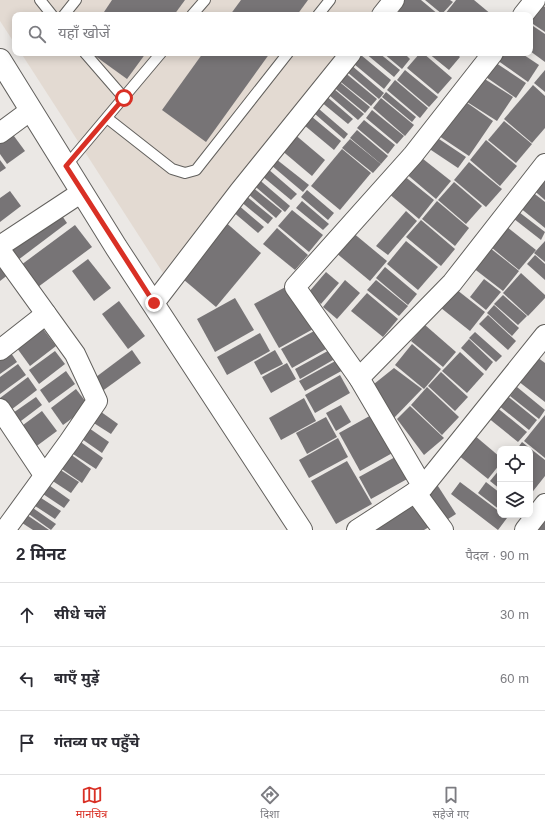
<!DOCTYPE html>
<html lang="hi">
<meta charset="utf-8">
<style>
:root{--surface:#fff;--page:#f7f7f7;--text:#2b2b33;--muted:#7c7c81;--line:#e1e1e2;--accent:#d93025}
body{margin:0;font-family:Arial,"Noto Sans Devanagari",sans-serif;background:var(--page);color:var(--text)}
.controls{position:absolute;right:12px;bottom:12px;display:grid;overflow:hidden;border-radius:8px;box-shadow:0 2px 10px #0003}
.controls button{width:36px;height:36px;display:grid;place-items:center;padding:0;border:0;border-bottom:1px solid var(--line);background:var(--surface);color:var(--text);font:20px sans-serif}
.stop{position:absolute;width:12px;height:12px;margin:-9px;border:3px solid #d93025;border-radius:50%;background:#fff}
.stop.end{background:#d93025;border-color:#fff;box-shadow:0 1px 4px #0008}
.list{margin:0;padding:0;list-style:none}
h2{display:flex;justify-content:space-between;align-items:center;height:52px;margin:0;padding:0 16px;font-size:17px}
h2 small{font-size:13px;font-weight:400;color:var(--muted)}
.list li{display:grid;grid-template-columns:26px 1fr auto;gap:12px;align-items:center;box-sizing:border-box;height:64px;padding:0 16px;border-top:1px solid var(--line)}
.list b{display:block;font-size:15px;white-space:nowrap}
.list em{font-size:13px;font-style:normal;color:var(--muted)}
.icon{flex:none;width:22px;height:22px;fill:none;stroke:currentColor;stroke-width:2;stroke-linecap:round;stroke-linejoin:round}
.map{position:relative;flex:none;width:545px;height:530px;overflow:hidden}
.search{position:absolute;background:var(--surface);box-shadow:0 2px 10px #0003;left:12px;right:12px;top:12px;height:44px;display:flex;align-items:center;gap:10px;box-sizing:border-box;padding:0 14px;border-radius:8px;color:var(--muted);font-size:15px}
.sheet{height:244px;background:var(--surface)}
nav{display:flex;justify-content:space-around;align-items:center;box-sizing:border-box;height:56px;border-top:1px solid var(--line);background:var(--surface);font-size:11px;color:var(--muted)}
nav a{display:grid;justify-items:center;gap:2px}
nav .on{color:var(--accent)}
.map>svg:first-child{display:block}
</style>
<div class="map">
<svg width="545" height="530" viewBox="0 0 545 530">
<rect width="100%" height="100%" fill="#ebe8e5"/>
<!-- built -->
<g fill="#e3dad2">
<path d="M0,0H381L369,15H15V44L0,21Z"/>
<path d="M21,53H339L163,273Z"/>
</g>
<!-- building -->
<g fill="#777476">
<path d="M112,0H185L174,15H102Z"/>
<path d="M241,0H308L297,15H230Z"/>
<path d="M400,0H421L439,15H403L393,7Z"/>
<path d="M425,0H450L453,2L442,14Z"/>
<path d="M456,0H474L492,15H446L445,14Z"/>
<path d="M539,3L545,7V32L530,22V16Z"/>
<path d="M530,24L545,34V62L530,51Z"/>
<path d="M91,53H146L127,79Z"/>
<path d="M203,53H270L206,142L162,110Z"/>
<path d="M365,53H379L400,70L394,77Z"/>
<path d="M383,53H404L410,59L402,69Z"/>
<path d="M420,53H423L452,78L438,94L407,68Z"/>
<path d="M428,53H456L460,57L449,70Z"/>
<path d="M502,53H521L539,65L528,82L497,60Z"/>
<path d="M361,55L391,80L384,89L354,64Z"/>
<path d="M493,61L526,83L516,98L483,75Z"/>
<path d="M351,65L384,93L379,99L346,71Z"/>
<path d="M405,70L438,97L429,107L397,80Z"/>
<path d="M545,70V92L534,83Z"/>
<path d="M343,71L377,99L371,106L337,79Z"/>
<path d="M480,76L513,97L497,121L464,100Z"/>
<path d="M336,79L370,107L365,113L331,85Z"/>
<path d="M395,80L428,108L420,118L387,90Z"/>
<path d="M533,85L545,96V128L532,143L504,119Z"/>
<path d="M334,89L364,114L358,120L329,95Z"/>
<path d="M386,92L416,117L412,122L382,97Z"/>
<path d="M325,95L353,119L348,124L320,101Z"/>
<path d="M381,98L414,125L405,136L373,108Z"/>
<path d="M463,100L493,121L469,156L439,136Z"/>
<path d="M319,109L348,134L344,139L315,114Z"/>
<path d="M372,110L404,136L397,144L366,118Z"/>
<path d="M311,116L341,141L334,150L304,125Z"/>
<path d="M364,120L395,145L388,154L357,128Z"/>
<path d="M504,121L532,144L516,163L488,140Z"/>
<path d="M357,130L388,156L381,164L350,138Z"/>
<path d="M11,132L25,151L7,164L0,154V140Z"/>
<path d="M293,133L325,160L312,176L280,149Z"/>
<path d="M433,135L466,157L458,168L425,146Z"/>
<path d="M350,139L381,164L373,173L342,148Z"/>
<path d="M486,140L517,166L500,186L470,160Z"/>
<path d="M342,149L371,173L340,210L311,186Z"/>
<path d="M418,155L451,181L436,199L404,172Z"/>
<path d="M276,159L309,185L303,192L271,165Z"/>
<path d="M0,160L6,168L0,172Z"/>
<path d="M469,162L502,189L486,207L454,180Z"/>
<path d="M268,169L297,194L291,200L262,176Z"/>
<path d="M545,170V200L531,188Z"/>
<path d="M403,175L434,200L419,219L388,193Z"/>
<path d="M256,177L290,206L285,212L251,183Z"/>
<path d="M454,182L482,206L466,224L438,200Z"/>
<path d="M251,186L282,211L276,218L246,192Z"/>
<path d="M307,190L334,213L328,220L301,197Z"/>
<path d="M10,191L21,206L0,222V198Z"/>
<path d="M531,191L545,202V228L519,207Z"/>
<path d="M245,195L273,218L268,224L240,201Z"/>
<path d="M302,201L329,224L323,230L296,208Z"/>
<path d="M437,201L469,228L455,246L422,219Z"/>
<path d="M237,204L264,227L258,233L232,211Z"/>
<path d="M515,209L545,232L541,240L509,215Z"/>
<path d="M58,210L67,223L18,260L8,247Z"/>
<path d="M292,210L323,235L309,252L278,226Z"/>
<path d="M406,211L417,221L388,255L376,246Z"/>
<path d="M223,220L261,253L216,307L177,274Z"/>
<path d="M421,220L455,249L441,266L406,237Z"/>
<path d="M502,223L536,250L519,270L486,243Z"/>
<path d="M75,225L92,247L38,287L21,265Z"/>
<path d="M277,228L308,255L295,270L263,244Z"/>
<path d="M352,232L387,261L370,281L335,252Z"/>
<path d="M406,241L438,267L418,290L387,264Z"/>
<path d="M545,241V262L534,253Z"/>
<path d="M485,244L519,271L503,291L468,264Z"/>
<path d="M535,255L545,264V280L527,264Z"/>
<path d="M88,259L111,288L94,301L72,271Z"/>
<path d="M0,262L9,274L0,281Z"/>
<path d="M385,267L417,294L408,305L376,278Z"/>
<path d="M326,272L339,283L321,304L308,293Z"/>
<path d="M521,273L545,295V298L528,316L503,293Z"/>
<path d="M484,279L501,292L486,310L470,297Z"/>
<path d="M345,280L360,293L337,319L323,307Z"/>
<path d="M376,280L408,306L399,316L367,290Z"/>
<path d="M291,284L315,328L279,348L254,304Z"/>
<path d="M452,286L485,312L470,331L436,304Z"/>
<path d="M367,293L398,319L383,337L351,311Z"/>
<path d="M503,295L527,316L518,325L494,304Z"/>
<path d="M235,298L254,330L215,352L197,319Z"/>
<path d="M119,301L145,336L128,349L102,314Z"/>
<path d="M494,305L519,328L512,336L487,313Z"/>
<path d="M488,315L516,341L508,350L479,324Z"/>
<path d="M40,325L56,346L30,366L14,344Z"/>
<path d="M425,325L456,352L443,367L411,341Z"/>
<path d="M316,330L326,349L292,368L281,349Z"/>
<path d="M475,332L502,356L496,362L469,338Z"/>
<path d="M260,333L270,351L227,375L217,357Z"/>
<path d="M469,339L493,362L486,371L461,348Z"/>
<path d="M412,344L441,369L424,389L395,365Z"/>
<path d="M335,347L340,356L300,379L295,369Z"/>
<path d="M9,350L17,362L0,374V357Z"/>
<path d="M132,350L141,363L101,392L92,380Z"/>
<path d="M275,350L283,364L261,375L254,362Z"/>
<path d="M55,351L65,364L39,384L29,370Z"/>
<path d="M460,352L484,374L467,393L442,371Z"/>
<path d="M537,357L545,363V402L518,381Z"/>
<path d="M339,359L345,369L305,391L299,381Z"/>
<path d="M287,363L296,379L271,393L262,377Z"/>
<path d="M18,364L26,375L0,394V377Z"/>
<path d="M394,368L422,389L393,419L369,388Z"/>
<path d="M66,371L75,384L49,403L40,390Z"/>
<path d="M441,372L468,397L455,411L428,386Z"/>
<path d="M340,375L350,393L315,413L305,395Z"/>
<path d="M28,377L37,390L7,413L0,404V398Z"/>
<path d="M427,387L459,417L442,435L411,405Z"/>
<path d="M517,387L545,410L539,419L510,396Z"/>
<path d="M76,389L89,406L63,425L51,408Z"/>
<path d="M506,395L537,420L529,430L498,405Z"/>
<path d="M36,397L42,405L17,424L10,415Z"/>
<path d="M304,398L316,421L281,440L269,418Z"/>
<path d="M341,405L351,422L336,431L326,413Z"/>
<path d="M410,406L444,438L424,455L397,419Z"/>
<path d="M495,406L527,432L518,442L487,417Z"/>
<path d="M97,409L118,424L111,434L89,420Z"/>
<path d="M42,411L57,431L34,448L19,428Z"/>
<path d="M375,413L396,451L360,471L339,433Z"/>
<path d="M545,415V458L524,441Z"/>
<path d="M326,417L337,437L307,454L296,433Z"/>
<path d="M86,426L109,442L102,453L79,437Z"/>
<path d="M474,435L500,457V464L488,479L458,455Z"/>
<path d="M75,438L103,458L96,469L67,450Z"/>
<path d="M338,438L348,457L309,478L299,460Z"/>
<path d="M522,442L545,460V476L530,495V449H517Z"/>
<path d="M66,451L91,469L82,483L56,465Z"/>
<path d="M397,456L409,478L371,499L359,477Z"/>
<path d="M347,461L372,504L336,524L311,481Z"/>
<path d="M56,467L79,482L71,493L48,478Z"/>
<path d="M500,469V489L490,481Z"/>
<path d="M460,482L500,512V515L507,518L498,530L451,494Z"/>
<path d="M486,482L500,493V510L478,493Z"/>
<path d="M46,483L70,500L64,508L40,492Z"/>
<path d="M436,483L456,514L445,521L426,489Z"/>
<path d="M35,494L61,511L55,519L29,502Z"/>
<path d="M419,499L434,524L424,530H368Z"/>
<path d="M30,506L56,524L51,530L26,512Z"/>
<path d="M24,513L49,530H33L19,521Z"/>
<path d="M545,517V530H536Z"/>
</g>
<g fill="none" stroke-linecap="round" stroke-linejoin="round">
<defs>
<g id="service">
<path d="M40,0L52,15"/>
<path d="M64,15L76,0"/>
<path d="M192,15L205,0"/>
<path d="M318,15L330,0"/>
<path d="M85,53L124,98"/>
<path d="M107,118L172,169L185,173L196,170L288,53"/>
<path d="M66,166L161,53"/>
</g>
<g id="minor">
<path d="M382,15L394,0"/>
<path d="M523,15L535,0"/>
<path d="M0,133L31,110"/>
<path d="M0,246L82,192"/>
<path d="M0,250L75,354L97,401L69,442L5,530"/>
<path d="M154,303L239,192L351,53"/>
<path d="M0,350L46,314"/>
<path d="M359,378L452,283L545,164"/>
<path d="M0,409L44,475"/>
<path d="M423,487L359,378L295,287L413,155L493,53"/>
<path d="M415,492L443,530"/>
<path d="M357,530L423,487L545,335"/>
<path d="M525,530L545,504"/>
</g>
<path id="tertiary" d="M0,60L116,247L301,530"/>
</defs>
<!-- service casing -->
<use href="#service" stroke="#62605d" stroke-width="12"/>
<!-- minor casing -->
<use href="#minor" stroke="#62605d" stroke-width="22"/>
<!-- tertiary casing -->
<use href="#tertiary" stroke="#62605d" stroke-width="24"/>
<!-- service -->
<use href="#service" stroke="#fff" stroke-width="10"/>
<!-- minor -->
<use href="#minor" stroke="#fff" stroke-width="20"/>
<!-- tertiary -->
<use href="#tertiary" stroke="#fff" stroke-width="22"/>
</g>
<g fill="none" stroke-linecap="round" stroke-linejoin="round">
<!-- route -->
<path stroke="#d93025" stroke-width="5" d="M124,98L66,166L154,303"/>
</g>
</svg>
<div class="controls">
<button><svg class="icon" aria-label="locate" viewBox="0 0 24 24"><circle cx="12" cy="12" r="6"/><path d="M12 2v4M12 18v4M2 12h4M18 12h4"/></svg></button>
<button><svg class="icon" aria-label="layers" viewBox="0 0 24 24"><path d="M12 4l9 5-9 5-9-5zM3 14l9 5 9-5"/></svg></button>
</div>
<div class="stop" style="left:124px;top:98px"></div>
<div class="stop end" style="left:154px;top:303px"></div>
<div class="search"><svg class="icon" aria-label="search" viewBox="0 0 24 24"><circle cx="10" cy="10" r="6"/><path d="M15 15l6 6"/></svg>यहाँ खोजें</div>
</div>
<section class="sheet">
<h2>2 मिनट<small>पैदल · 90 m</small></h2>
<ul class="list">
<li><svg class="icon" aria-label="ahead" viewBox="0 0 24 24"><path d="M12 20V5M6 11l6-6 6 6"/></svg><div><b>सीधे चलें</b></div><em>30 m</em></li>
<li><svg class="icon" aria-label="left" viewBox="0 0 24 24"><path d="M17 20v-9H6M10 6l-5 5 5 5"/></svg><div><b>बाएँ मुड़ें</b></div><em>60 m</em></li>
<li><svg class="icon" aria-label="arrive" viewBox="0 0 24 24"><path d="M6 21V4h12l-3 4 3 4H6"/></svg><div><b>गंतव्य पर पहुँचे</b></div></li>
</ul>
</section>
<nav>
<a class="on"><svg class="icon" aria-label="map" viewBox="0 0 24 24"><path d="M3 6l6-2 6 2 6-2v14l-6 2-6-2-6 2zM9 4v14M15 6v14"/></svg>मानचित्र</a>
<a><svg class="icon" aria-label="directions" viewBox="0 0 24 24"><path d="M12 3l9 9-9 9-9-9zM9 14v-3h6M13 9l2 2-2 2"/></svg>दिशा</a>
<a><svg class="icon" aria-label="saved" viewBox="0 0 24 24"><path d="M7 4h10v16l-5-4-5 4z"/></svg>सहेजे गए</a>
</nav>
